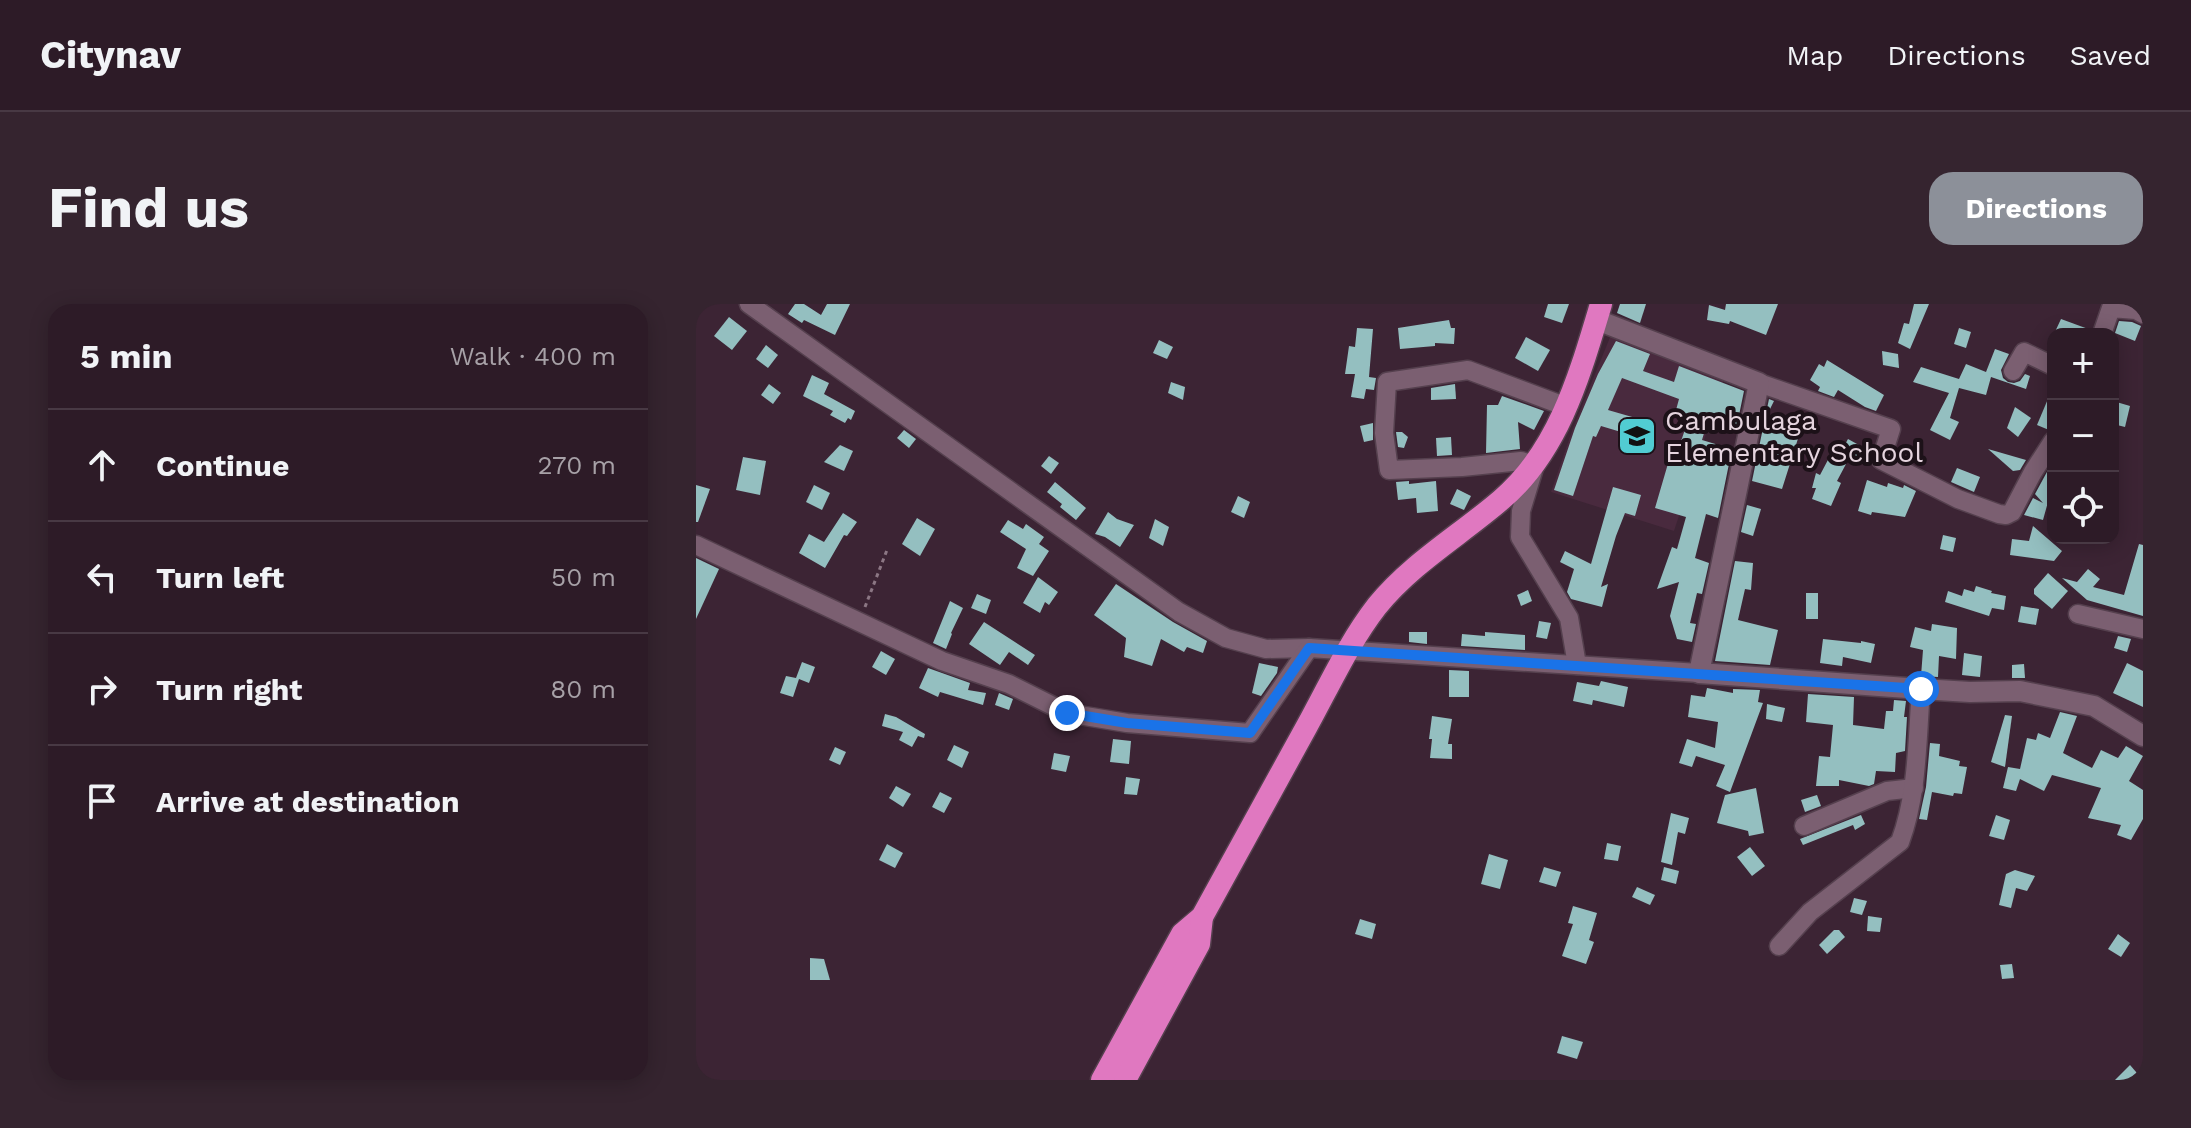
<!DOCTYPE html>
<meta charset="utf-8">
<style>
:root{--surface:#2d1b27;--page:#35242f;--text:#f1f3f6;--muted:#a7a1a7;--line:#483944;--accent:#8c9099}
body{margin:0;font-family:"Work Sans",sans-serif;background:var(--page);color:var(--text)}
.controls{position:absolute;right:24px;top:24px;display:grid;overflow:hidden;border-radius:16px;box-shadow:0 4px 20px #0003}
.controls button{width:72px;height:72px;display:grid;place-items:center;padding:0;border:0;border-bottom:2px solid var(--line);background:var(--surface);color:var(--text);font:40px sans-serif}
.stop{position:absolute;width:24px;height:24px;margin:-18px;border:6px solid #1a73e8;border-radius:50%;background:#fff}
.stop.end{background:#1a73e8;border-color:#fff;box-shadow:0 2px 8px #0008}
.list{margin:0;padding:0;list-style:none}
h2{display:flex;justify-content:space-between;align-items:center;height:104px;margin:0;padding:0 32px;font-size:34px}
h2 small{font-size:26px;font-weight:400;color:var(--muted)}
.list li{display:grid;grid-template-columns:52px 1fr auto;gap:24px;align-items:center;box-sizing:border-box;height:112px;padding:0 32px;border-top:2px solid var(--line)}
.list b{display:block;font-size:30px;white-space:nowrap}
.list em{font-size:26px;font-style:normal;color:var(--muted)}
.icon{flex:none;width:44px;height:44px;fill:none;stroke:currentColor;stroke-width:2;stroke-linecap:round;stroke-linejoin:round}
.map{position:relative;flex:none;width:1447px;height:776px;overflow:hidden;border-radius:24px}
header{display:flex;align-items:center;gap:48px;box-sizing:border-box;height:112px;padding:0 40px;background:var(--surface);border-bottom:2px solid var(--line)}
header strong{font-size:38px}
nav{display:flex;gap:44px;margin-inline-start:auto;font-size:28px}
.intro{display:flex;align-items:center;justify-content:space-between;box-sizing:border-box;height:192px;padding:0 48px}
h1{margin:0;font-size:56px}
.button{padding:20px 36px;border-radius:24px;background:var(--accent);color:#fff;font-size:28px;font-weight:700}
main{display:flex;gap:48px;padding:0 48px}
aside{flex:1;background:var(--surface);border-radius:24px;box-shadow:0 4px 20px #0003}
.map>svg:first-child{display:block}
</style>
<header>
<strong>Citynav</strong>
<nav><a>Map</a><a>Directions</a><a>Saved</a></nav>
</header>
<div class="intro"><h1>Find us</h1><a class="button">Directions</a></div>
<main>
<aside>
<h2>5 min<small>Walk · 400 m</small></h2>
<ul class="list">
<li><svg class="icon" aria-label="ahead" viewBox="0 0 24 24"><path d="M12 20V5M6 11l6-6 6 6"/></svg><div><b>Continue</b></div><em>270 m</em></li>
<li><svg class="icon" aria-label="left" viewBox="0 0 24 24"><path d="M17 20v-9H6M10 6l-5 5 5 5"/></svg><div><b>Turn left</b></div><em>50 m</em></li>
<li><svg class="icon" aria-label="right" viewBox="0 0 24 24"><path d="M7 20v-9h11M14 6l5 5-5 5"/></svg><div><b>Turn right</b></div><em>80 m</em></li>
<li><svg class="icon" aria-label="arrive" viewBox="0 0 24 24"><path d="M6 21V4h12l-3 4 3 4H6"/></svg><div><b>Arrive at destination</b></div></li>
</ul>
</aside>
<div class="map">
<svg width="1447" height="776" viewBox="0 0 1447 776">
<rect width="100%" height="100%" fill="#3c2434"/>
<!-- built -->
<path fill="#492a3e" d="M917,26L1030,69L978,227L855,188L877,124Z"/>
<!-- building -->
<g fill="#94bfc0">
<path d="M99,0H108L125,11L131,0H154L139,31L108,16L106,19L92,10Z"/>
<path d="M852,0H873L866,19L848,13Z"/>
<path d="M924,0H950L944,19L921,9Z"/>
<path d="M1030,0H1082L1070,31L1034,17L1033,20L1011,16L1013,1L1029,6Z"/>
<path d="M1218,0H1233L1214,45L1202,39L1208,19L1213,20Z"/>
<path d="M33,13L51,27L36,46L18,32Z"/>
<path d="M1365,15L1395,26L1394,30H1358Z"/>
<path d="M753,16L755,24H759L758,40L739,39V42L704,45L702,24Z"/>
<path d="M1423,17L1436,18L1445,22L1439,37L1419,29Z"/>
<path d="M661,24L677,25L673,73L680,74L678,86L670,85L668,95L655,93L659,70H649L653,42L659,43Z"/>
<path d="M1263,24L1275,28L1270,44L1258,40Z"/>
<path d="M830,33L854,46L842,67L819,54Z"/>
<path d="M463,36L477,43L471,55L457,49Z"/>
<path d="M920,37L954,50L947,67L978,78L983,62L1048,87L1041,121L1013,112L1006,136L1036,145L1022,214L1010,210L999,254L1013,259L1006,290L1001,289L994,319L1000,320L996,338L981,335L974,312L983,278L961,285L976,243L981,245L990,213L959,204L978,139L984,140L994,111L980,106L983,95L926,74L912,106L950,117L945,134L905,122L900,133L897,132L877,192L858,186L879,124L902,70Z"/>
<path d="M70,41L82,51L72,64L60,55Z"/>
<path d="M1299,45L1313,50L1305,66L1307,74L1312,78L1318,79L1324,77L1329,70L1334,72L1330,85L1295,73L1290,91L1263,84L1254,114L1263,118L1254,136L1234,126L1253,89L1217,78L1225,63L1263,75L1270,60L1290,68Z"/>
<path d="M1186,47L1202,50L1203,64L1187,61Z"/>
<path d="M1131,56L1188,91L1180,107L1169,103L1142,86L1138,93L1122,87L1124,83L1114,76L1123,60L1128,63Z"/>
<path d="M116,71L133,79L128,90L159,107L155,116L152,114L149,119L134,111L137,107L107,92Z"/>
<path d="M475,78L489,83L487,96L472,89Z"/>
<path d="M73,80L85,89L77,100L65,91Z"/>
<path d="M759,80L760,95L735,96V84Z"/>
<path d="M1357,83V118L1353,126L1341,121Z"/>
<path d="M806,92L848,107L838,126L822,118L824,145L790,149L791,101H802Z"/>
<path d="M1073,95L1078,97L1071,111L1106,122L1086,185L1056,177Z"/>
<path d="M1417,97L1434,102L1429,123L1417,120Z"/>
<path d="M1319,103L1335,114L1322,133L1311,124Z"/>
<path d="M677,119V136L668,138L664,122Z"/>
<path d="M208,126L220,135L213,144L201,134Z"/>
<path d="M700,128H706L712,133L708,144L702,143Z"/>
<path d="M755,133L756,151L741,152L740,134Z"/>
<path d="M1152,135L1172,146L1163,160L1145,148Z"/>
<path d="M144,141L157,147L148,167L128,158Z"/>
<path d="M1292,145L1330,156L1324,166L1317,167Z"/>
<path d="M353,152L363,159L355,170L345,162Z"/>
<path d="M1134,152L1150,160L1141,177L1145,179L1135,202L1116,195L1120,184H1116L1120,169L1124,171Z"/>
<path d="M47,153L70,157L64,191L40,186Z"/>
<path d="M1261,164L1284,173L1278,188L1255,178Z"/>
<path d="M1352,166L1357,169V180L1347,216L1328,211L1337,194L1347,199L1339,190Z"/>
<path d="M1171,176L1191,183L1192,179L1207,184L1208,181L1220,187L1209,213L1176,208L1175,211L1162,207Z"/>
<path d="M713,177V180L740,177L742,207L721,209L720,194L702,196L700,178Z"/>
<path d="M359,178L390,204L380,216L364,203L366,200L351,188Z"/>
<path d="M0,181L14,185L2,218H0Z"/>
<path d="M118,181L134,189L126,206L110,198Z"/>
<path d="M917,183L945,191L939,212L929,209L920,232L905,283L912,280L906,303L875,295L871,288L878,265L864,258L869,247L895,260Z"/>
<path d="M761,185L775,192L768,206L754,200Z"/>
<path d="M542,192L554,198L548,214L535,208Z"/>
<path d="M1051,201L1065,205L1057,232L1045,228Z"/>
<path d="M412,208L421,215L438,221L424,243L409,233L399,230Z"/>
<path d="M147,209L161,218L151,232L148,231L129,264L103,249L113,230L128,238Z"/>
<path d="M221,214L239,225L224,252L206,240Z"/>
<path d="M459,215L473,223L467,242L453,234Z"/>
<path d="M312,216L327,225L330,220L348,233L343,240L353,247L337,272L321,264L330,245L304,228Z"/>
<path d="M1337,222L1366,247L1358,257L1314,251L1316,235L1333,237Z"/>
<path d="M1247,231L1260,234L1257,248L1244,245Z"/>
<path d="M1443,240L1447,241V312L1391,296L1366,274L1381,278L1392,265L1404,275L1397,283L1428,291Z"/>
<path d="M0,254L23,265L0,315Z"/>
<path d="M1039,257L1057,259L1055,286L1049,285L1042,316L1082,326L1074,361L1019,357Z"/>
<path d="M1352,269L1372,287L1356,305L1338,290V285Z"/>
<path d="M342,273L362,288L353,301L349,298L344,309L327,299Z"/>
<path d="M420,280L477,318L511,337L507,349L491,343L488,348L465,335L456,362L428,353L430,334L398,311Z"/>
<path d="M1280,282L1296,287L1295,289L1310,292L1308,306L1296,304L1293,312L1249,298L1252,287L1266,292L1268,285L1278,288Z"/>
<path d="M832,286L836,297L825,302L821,291Z"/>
<rect x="1110" y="289" width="12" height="26"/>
<path d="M281,290L295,296L290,310L275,304Z"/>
<path d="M254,297L267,304L255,329L256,330L250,345L237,339Z"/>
<path d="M1325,302L1343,305L1340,321L1322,318Z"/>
<path d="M843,317L855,319L851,335L840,333Z"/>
<path d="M288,318L339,351L332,361L313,348L304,361L273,340Z"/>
<path d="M1236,320L1261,324L1260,355L1243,352L1242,373L1225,372L1227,346L1214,343L1219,323L1235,327Z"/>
<path d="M713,328H731V340L713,338Z"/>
<path d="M789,328L829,331V346L765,342L766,330L789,332Z"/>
<path d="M1422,332L1435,335L1431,348L1418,344Z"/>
<path d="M1127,335L1165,339V337L1179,340L1175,359L1147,353L1146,362L1124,359Z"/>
<path d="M185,347L199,355L190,371L176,363Z"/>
<path d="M1268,349L1286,352L1284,373L1266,371Z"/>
<path d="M106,358L119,363L113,379L103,375L97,393L84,389L90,372L100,374Z"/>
<path d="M563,359L582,363L581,369L565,392L556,389Z"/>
<path d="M1431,359L1447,367V403L1417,389Z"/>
<path d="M1328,360L1329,374H1316V361Z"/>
<path d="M232,364L274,379L272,386L290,389L287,401L244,388L242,393L223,384Z"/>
<path d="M753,366L773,367V393H753Z"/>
<path d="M905,377L932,383L928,403L897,396L896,401L877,397L881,378L903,382Z"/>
<path d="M1011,384L1037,389V385L1064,386L1062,398L1067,399L1034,488L1020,482L1029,461L1000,452L996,463L983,459L991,435L1019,444L1022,418L992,413L995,391L1009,393Z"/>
<path d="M303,389L317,395L313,406L299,401Z"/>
<path d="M1112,390L1158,393L1157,421L1188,425L1190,407H1197L1198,396L1210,397L1208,413H1211L1209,447L1200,449L1199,468L1180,467L1178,480L1173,482L1143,476V482H1120L1123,452L1134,453L1137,421L1110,418Z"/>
<path d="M1071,400L1089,404L1086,418L1070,415Z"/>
<path d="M1364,408L1381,412L1367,449L1396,464L1405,446L1422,454L1430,442L1447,452L1433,477L1447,486V515L1435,536L1421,531L1425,521L1392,514L1405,484L1356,471L1348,487L1324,475L1320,487L1307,484L1312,463L1324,465L1331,434L1340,436L1342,429L1354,434Z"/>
<path d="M189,410L200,413L229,430L228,434L222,432L216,443L203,436L207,428L186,422Z"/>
<path d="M1309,411L1316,412L1309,463L1295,458Z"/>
<path d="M736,412L756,415L752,440H756V455L734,454L736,435H733Z"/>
<path d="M417,435L435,437L433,460L414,458Z"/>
<path d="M1234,439L1244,440L1243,452L1264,457L1263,462L1271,463L1266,490L1258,489L1257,492L1236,488L1231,516L1223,515L1230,483Z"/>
<path d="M258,441L273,448L266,464L251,456Z"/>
<path d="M139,443L150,448L144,461L133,456Z"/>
<path d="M358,449L374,452L370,468L355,465Z"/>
<path d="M430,473L444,475L441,491L428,490Z"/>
<path d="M200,482L215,490L207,503L193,494Z"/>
<path d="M1060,484L1068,529L1053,532L1052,527L1021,519L1029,491Z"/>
<path d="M244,488L256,494L248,509L236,503Z"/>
<path d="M1121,491L1125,502L1109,508L1105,496Z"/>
<path d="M975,509L993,514L989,530L982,528L976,561L965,558Z"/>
<path d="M1165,511L1169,520L1159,526L1157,521L1107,541L1104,535Z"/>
<path d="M1300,511L1314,516L1308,536L1293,532Z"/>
<path d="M911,539L925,542L922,557L908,555Z"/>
<path d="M191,540L207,549L199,564L183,556Z"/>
<path d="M1054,543L1069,562L1056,572L1041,553Z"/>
<path d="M793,550L812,556L804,585L785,580Z"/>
<path d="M848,563L865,568L860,583L843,578Z"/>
<path d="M968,563L983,567L980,580L965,576Z"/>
<path d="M1319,566L1339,572L1331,587L1320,584L1315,604L1303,601L1310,570Z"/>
<path d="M941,583L959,591L954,601L936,593Z"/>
<path d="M1158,594L1171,597L1166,611L1154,608Z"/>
<path d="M877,602L901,609L893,636L898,638L890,660L866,652L877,620L872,619Z"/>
<path d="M1172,612L1186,614L1184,628L1171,627Z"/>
<path d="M664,615L680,620L676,635L659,630Z"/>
<path d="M1138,626H1143L1149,633L1131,650L1123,641Z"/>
<path d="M1422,630L1434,639L1425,653L1412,645Z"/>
<path d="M114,654L128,655L134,676H114Z"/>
<path d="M1316,660L1318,674L1306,675L1304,661Z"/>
<path d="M866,732L887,738L881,755L861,749Z"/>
<path d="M1434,761L1447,776H1419Z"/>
</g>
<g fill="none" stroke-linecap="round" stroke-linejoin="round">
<defs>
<g id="minor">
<path d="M53,0L483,308L530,334L570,345L613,344L1003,369"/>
<path d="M1406,30L1415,4L1440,6L1447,10"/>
<path d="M1317,67L1328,48L1357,62"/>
<path d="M1063,79L1195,125L1185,156L1262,195L1303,210L1310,211L1316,208L1337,168L1357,137"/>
<path d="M871,103L772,66L691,78L688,129L693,166L766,163L825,157L839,161L825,207L824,233L873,314L881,361"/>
<path d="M0,241L246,357L313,380L371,409L431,419L554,429L613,344"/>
<path d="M1382,310L1447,325"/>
<path d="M1108,522L1191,487L1218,484"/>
<path d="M1083,642L1114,608L1204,538C1222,490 1221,436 1225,385"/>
</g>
<path id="tertiary" d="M901,16L1063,79L1003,369L1225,385L1274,388L1324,387L1398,402L1447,432"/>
<g id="trunk">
<path d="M406,776L486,630L506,613C541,549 576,485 611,422C633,382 653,338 681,302C716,259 763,232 805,196C863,147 884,70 905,0"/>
<path d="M429,776L503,640L506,613"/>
</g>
</defs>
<!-- minor casing -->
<use href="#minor" stroke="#55404e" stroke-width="21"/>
<!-- tertiary casing -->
<use href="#tertiary" stroke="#55404e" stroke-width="23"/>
<!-- trunk casing -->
<use href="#trunk" stroke="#55404e" stroke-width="25"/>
<!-- path -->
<path stroke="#8c7784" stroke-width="3" stroke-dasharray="4 4" stroke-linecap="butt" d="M169,303L191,246"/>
<!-- minor -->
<use href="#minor" stroke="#7b5f71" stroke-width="18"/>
<!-- tertiary -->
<use href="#tertiary" stroke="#7b5f71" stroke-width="20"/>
<!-- trunk -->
<use href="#trunk" stroke="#e078c0" stroke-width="22"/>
</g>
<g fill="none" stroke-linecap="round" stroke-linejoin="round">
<!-- route -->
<path stroke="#1a73e8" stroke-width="10" d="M371,409L431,419L554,429L613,344L1225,385"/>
</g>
<!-- icons -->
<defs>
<symbol id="school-square" viewBox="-11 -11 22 22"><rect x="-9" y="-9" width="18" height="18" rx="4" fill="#51ccd2" stroke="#1c1118"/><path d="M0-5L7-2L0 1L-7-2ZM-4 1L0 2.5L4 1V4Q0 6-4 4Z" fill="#111"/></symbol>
</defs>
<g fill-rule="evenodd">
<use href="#school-square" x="919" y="110" width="44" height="44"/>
</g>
<g text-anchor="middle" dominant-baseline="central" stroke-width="8" stroke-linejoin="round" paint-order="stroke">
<!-- poi labels -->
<g font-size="28" fill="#e5d4de" stroke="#1c1118" text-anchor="start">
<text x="969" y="116">Cambulaga<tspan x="969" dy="32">Elementary School</tspan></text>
</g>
</g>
</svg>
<div class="controls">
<button>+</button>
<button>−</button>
<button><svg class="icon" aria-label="locate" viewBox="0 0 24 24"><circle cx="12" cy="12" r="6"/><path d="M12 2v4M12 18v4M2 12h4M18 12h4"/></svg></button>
</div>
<div class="stop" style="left:1225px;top:385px"></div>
<div class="stop end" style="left:371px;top:409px"></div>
</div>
</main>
